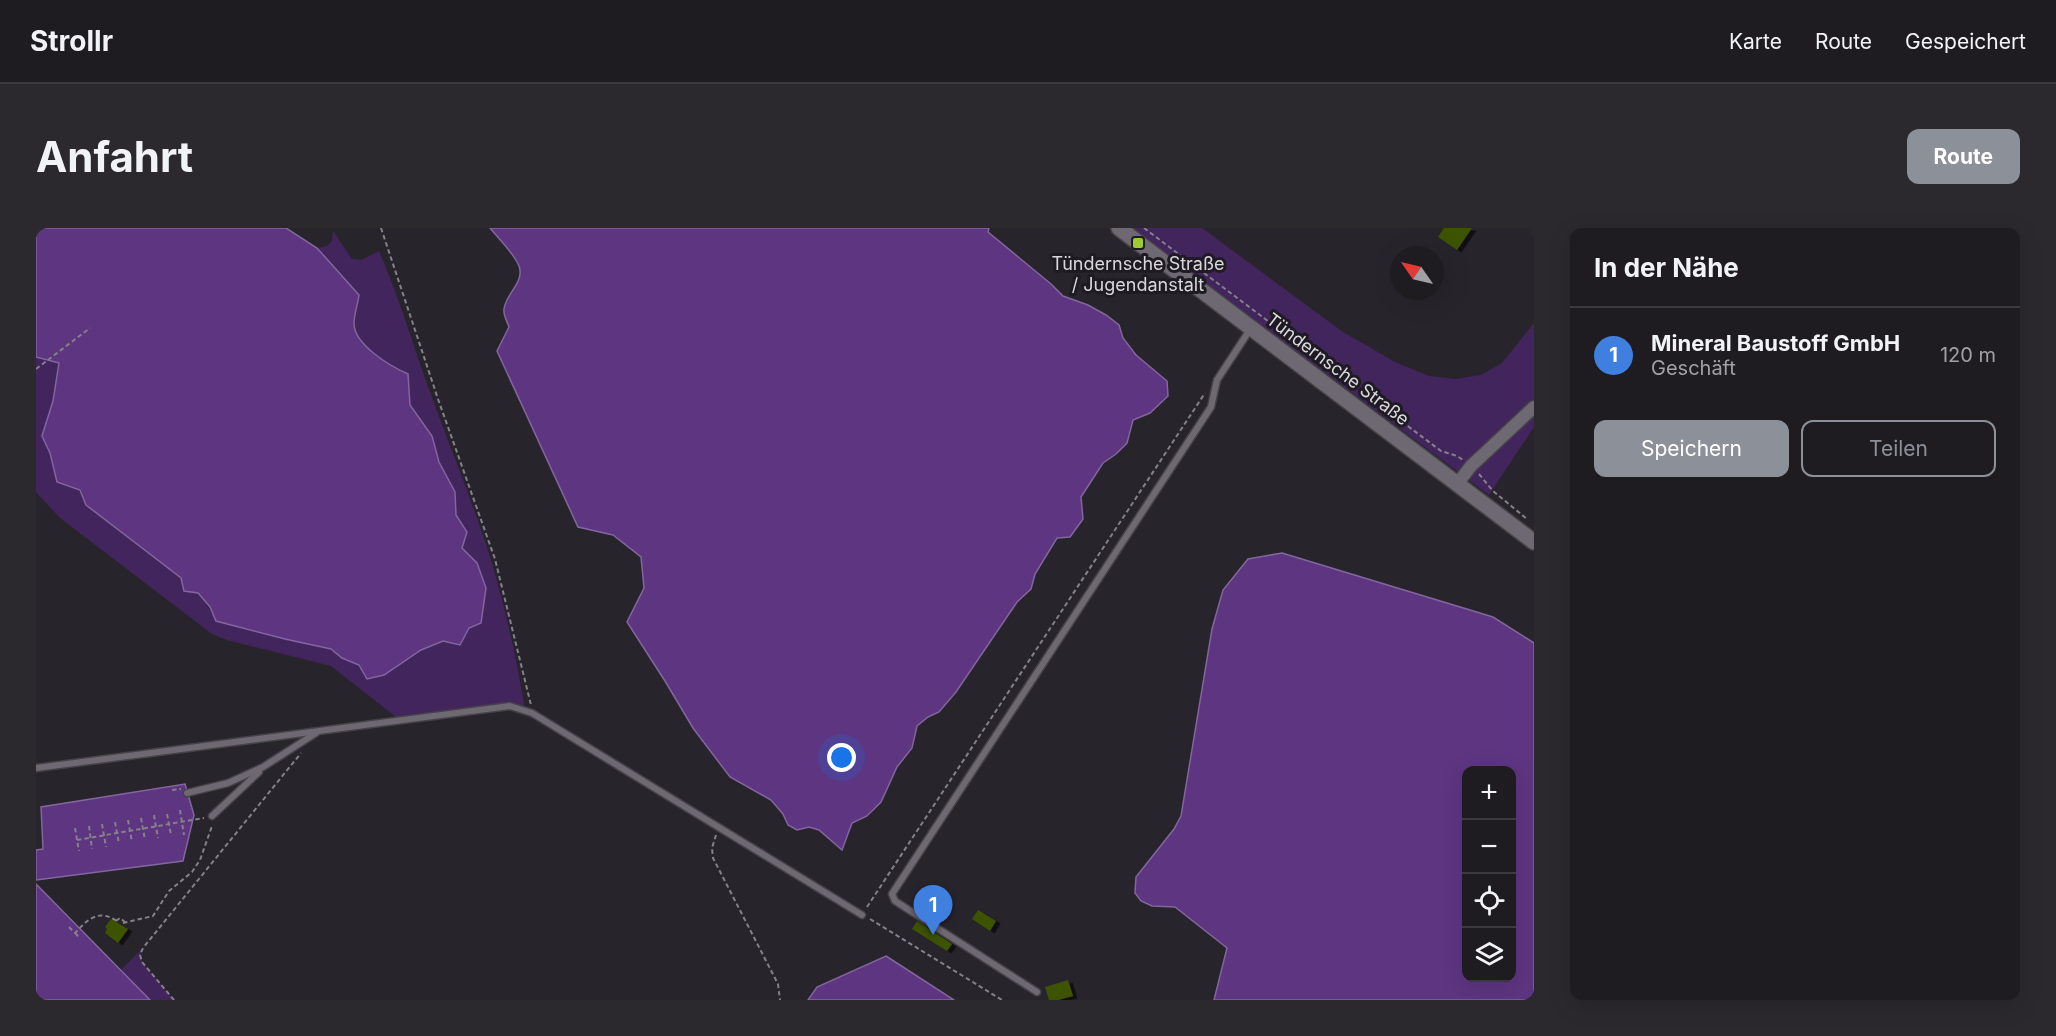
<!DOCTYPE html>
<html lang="de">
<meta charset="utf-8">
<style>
:root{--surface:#1e1b21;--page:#2b282e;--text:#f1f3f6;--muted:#a1a1a5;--line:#3c393f;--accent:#8c9099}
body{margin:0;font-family:Inter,sans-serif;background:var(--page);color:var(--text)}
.controls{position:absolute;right:18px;bottom:18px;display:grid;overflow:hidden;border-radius:12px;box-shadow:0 6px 24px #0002}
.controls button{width:54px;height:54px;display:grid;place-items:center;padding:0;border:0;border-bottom:2px solid var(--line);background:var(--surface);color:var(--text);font:30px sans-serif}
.compass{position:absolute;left:1354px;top:18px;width:54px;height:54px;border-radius:50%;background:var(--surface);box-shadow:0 6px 24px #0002;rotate:304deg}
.you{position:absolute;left:806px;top:530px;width:21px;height:21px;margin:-15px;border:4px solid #fff;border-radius:50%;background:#1a73e8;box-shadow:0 0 0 9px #1a73e833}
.badge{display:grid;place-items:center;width:39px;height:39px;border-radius:50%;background:var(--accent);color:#fff;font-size:20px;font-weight:700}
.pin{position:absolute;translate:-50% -50px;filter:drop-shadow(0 2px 3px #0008)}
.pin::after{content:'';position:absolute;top:32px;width:21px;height:18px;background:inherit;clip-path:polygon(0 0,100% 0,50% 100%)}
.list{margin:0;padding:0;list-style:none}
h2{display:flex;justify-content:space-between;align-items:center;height:78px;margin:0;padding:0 24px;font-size:26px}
h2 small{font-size:20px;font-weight:400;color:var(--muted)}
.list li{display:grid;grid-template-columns:39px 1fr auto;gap:18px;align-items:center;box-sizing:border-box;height:96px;padding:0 24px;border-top:2px solid var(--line)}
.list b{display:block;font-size:22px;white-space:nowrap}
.list p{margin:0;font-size:20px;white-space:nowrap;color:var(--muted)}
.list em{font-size:20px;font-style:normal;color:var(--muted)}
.actions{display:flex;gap:12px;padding:18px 24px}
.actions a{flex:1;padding:14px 0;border:2px solid var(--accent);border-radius:12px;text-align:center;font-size:21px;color:var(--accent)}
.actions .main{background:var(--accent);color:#fff}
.icon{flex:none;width:33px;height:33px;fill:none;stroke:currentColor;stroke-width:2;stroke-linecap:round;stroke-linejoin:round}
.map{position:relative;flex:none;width:1498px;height:772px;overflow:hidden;border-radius:12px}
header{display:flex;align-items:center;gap:36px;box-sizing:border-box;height:84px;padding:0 30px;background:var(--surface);border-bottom:2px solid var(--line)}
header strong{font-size:28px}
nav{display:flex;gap:33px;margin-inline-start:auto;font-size:21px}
.intro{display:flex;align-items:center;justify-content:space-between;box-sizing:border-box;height:144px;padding:0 36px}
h1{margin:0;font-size:42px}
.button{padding:15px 27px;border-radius:12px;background:var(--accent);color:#fff;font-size:21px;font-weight:700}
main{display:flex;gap:36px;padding:0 36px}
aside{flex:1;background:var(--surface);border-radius:12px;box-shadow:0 6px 24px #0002}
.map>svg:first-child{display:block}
</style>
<header>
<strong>Strollr</strong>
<nav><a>Karte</a><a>Route</a><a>Gespeichert</a></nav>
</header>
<div class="intro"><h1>Anfahrt</h1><a class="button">Route</a></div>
<main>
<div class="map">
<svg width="1498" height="772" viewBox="0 0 1498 772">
<defs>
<filter id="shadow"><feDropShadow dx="4.5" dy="2.5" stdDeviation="0" flood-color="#0009"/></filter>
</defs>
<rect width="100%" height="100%" fill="#28242c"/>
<!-- green -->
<g fill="#43255e">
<path d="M1096,0H1166L1307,104L1361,135L1393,148L1419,151L1445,147L1466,135L1498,95V199L1453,267Z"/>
<path d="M297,3L316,31L325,32L343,23C363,69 377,117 394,164C416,225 442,286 460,349C472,393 482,437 489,482L474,478L364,492L295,438L191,412L176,406L24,290L0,264V129L23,134L17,173L6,208L14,225L21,254L44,262L50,277C73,295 96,314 119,331C143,350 167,364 180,393L249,411L296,421L306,430L348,447L385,422L407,413L424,417L433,400L441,335L426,320L431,304L420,287L419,264L403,234L396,208L374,177L372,146C354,138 318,117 318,95C318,86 322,76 323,67L281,20L291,18L296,13Z"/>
<path d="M107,720L105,727L106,734L138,772H114L85,742Z"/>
</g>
<!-- water -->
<g fill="#5d3581" stroke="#82669d" stroke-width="1.5" fill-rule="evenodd">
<path d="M0,0H250L281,20L323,67C322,76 318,86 318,95C318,117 354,138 372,146L374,177L396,208L403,234L419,264L420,287L431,304L426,320L441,335L450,360L445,395L433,400L424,417L407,413L385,422L348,447L331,451L323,437L306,430L295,421L249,411L180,393L174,379L162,365L148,363L145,350L50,277L44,262L21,254L14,225L6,208L17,173L23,135L0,129Z"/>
<path d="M454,0H953L952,4L1015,56L1027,68L1052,77L1070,87L1083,97L1087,110L1100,127L1131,153L1132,168L1114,185L1097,192L1091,215L1080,226L1067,235L1045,269L1047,291L1034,309L1021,310L999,346L995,361L981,374L920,464L903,484L892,489L881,498L876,520L861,539L845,574L831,588L816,595L806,622L783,602L773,599L761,602L752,597L747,586L735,572L694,549L657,500L629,453L591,394L608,360L605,329L577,307L542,299L461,123L473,99C471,93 467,87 468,81C470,65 489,54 483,38C477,24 463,11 454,0Z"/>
<path d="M1246,325L1457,389L1498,415V772H1178L1191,720L1139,679L1116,678L1105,673L1099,665L1100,649L1138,601L1145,588L1176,401L1187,362L1212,331ZM1430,542H1476V750H1430Z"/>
<path d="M149,556L158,587L147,633L0,652V622L7,621L5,579Z"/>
<path d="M0,656L114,772H0Z"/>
<path d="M850,728L918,772H772L781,759Z"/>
</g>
<!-- building -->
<g fill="#3d5305" filter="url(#shadow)">
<path d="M1408,0H1436L1421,22L1402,9Z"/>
<path d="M942,682L960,693L954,703L936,691Z"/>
<path d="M75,691L92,701L82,715L69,705L71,701L69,699Z"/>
<path d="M881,693L916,716L911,723L876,701Z"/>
<path d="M1032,752L1037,768L1022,772H1013L1009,759Z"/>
</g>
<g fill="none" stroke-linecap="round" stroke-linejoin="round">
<defs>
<g id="service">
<path d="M0,540L474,478L496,485L826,687"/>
<path d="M151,565L192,555L227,539L280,505"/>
<path d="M176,588L223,544"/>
<path d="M1001,764L859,673L856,666L1175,179L1181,152L1215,100"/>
</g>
<path id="minor" d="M1422,255L1435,238L1498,179"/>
<path id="tertiary" d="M1083,0L1498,314"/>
</defs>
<!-- service casing -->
<use href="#service" stroke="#454248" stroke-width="9"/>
<!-- minor casing -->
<use href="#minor" stroke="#454248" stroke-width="15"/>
<!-- tertiary casing -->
<use href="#tertiary" stroke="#454248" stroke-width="18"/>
<!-- path -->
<g stroke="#848188" stroke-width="2" stroke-dasharray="4.5 3" stroke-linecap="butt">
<path d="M345,0L402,171L459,331L495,477"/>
<path d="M1108,0L1405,223L1421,228L1427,232"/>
<path d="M0,141L54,100"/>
<path d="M1443,246L1457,263L1491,291"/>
<path d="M136,562L145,561"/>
<path d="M144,582L148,607"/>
<path d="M131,586L135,607"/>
<path d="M118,587L122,610"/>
<path d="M105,590L109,612"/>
<path d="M92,592L96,614"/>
<path d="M79,594L83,616"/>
<path d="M66,596L70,619"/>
<path d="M53,598L56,621"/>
<path d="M39,600L43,623"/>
<path d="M680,607L676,620L677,630L742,756L744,772"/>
<path d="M41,612L168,590"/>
<path d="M831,679L1169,165"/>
<path d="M834,691L966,772"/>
<path d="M80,693L84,690L90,695"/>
<path d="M87,695L117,688L133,663L156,644L164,632L176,598"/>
<path d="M33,699L39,705C52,691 63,680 82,694"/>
<path d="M39,705L44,710"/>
<path d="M138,772L106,734L104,727L107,720L265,525"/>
</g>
<!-- service -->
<use href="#service" stroke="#6d6871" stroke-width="6"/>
<!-- minor -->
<use href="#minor" stroke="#6d6871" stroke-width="12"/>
<!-- tertiary -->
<use href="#tertiary" stroke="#6d6871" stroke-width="15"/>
</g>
<!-- markers -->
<rect fill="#9ccb32" stroke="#1e1b22" stroke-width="2" x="1096" y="9" width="12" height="12" rx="3"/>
<g text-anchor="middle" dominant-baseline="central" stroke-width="6" stroke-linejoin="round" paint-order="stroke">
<!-- poi labels -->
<g font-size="18" fill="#dad7dd" stroke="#1e1b22">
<text x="1102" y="35">Tündernsche Straße<tspan x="1102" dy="21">/ Jugendanstalt</tspan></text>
</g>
<!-- street labels -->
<g font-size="18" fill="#dad7dd" stroke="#1e1b22">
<text transform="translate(1302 141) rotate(37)">Tündernsche Straße</text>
</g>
</g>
</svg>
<div class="controls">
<button>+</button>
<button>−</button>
<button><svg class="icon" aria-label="locate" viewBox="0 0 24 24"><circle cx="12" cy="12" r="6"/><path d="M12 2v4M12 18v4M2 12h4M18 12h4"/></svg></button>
<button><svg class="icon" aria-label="layers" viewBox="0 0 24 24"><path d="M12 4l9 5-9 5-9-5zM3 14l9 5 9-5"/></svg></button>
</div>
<svg class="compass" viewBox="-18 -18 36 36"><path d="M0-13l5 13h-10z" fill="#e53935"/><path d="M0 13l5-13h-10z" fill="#a1a1a5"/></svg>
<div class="you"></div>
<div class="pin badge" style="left:897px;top:707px;background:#3f7fe0">1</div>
</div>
<aside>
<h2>In der Nähe<small></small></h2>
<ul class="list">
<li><span class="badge" style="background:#3f7fe0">1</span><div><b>Mineral Baustoff GmbH</b><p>Geschäft</p></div><em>120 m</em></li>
</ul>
<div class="actions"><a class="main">Speichern</a><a>Teilen</a></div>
</aside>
</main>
